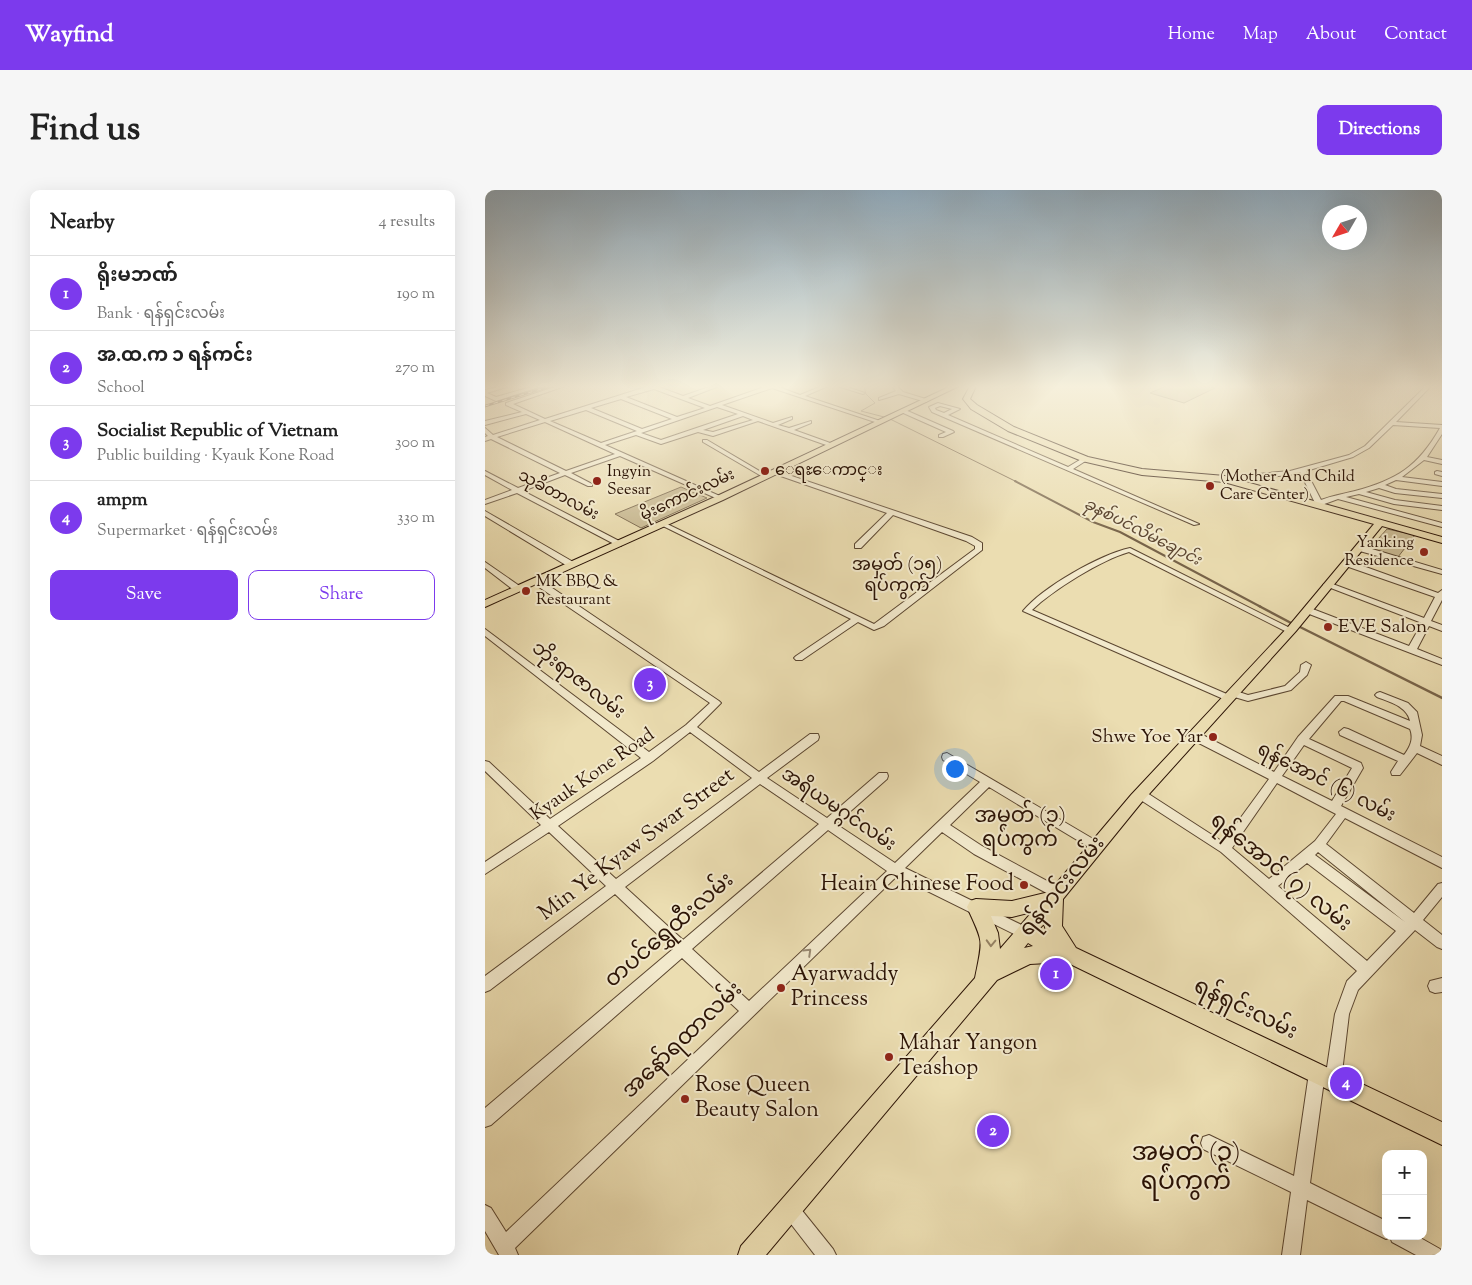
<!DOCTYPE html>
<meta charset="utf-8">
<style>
:root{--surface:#fff;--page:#f6f6f6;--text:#222;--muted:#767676;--line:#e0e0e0;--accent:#7c3aed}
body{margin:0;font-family:"Sorts Mill Goudy","Noto Sans Myanmar",serif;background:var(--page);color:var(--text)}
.controls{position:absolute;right:15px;bottom:15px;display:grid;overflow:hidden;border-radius:10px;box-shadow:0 5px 20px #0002}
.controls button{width:45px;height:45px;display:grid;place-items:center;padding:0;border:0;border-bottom:1px solid var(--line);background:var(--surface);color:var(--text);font:25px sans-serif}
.compass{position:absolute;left:837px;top:15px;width:45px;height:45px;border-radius:50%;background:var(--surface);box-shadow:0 5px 20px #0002;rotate:231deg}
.you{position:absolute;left:469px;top:578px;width:18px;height:18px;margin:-12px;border:4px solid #fff;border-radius:50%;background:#1a73e8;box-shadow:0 0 0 8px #1a73e833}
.badge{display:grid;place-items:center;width:32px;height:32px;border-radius:50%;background:var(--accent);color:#fff;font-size:16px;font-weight:700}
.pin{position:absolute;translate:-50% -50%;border:2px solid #fff;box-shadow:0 1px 5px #0006}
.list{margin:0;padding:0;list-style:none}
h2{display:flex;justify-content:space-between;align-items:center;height:65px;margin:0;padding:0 20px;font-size:21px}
h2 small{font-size:16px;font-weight:400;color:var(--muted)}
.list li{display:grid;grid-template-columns:32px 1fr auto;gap:15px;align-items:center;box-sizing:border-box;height:75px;padding:0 20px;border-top:1px solid var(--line)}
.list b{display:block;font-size:19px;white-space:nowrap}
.list p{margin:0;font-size:16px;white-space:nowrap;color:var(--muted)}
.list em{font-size:16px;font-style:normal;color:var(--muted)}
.actions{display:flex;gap:10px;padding:15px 20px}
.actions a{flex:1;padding:11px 0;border:1px solid var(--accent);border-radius:10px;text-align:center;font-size:18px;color:var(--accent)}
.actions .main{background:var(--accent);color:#fff}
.map{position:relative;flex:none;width:957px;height:1065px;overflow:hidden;border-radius:10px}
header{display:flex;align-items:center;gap:30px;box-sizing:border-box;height:70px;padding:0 25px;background:var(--accent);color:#fff}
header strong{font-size:24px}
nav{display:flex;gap:28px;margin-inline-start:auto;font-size:18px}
.intro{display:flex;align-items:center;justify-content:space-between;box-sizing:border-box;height:120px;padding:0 30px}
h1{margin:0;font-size:35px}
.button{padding:12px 22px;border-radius:10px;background:var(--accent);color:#fff;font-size:18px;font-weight:700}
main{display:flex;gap:30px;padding:0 30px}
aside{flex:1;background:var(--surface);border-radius:10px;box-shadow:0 5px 20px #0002}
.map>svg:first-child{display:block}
</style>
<header>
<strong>Wayfind</strong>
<nav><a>Home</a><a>Map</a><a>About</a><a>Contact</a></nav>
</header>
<div class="intro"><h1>Find us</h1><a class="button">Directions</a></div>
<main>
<aside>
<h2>Nearby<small>4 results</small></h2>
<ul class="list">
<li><span class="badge">1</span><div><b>ရိုးမဘဏ်</b><p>Bank · ရန်ရှင်းလမ်း</p></div><em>190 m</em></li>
<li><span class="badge">2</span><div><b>အ.ထ.က ၁ ရန်ကင်း</b><p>School</p></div><em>270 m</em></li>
<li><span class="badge">3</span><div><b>Socialist Republic of Vietnam</b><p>Public building · Kyauk Kone Road</p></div><em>300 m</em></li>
<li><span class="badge">4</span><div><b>ampm</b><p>Supermarket · ရန်ရှင်းလမ်း</p></div><em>330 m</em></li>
</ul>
<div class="actions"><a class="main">Save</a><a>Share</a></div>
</aside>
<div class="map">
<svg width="957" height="1065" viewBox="0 0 957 1065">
<rect width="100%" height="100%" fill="#ebddb1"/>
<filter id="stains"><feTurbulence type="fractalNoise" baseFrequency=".004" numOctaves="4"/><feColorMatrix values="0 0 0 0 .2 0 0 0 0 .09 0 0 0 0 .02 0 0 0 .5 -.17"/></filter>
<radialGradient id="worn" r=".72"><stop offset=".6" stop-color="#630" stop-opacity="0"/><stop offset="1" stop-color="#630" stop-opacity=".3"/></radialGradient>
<!-- green -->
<g fill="#cabb94" stroke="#7a674c">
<path d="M681,196H721L730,198L699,213L665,203Z"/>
<path d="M196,297L222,308L156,338L130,324Z"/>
<path d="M902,339L930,345L913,367L885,358Z"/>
</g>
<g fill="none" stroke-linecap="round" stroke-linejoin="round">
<!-- stream-far2 -->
<path stroke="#776349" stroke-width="1" d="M379,196L381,204L390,213L376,221L403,228L532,292"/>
<!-- stream-far1 -->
<path stroke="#776349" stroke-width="2" d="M530,291L608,332L635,342L776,417"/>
<!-- stream -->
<g stroke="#776349" stroke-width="2.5">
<path d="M774,416L808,434"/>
<path d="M813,436L957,508"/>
</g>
<defs>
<g id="minor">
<path d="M17,196H25L2,203L11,207L50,196H57L11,211L0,206V200Z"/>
<path d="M73,196H80L28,214L60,229L164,196H174V197L198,206L227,196H234L203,208L225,216L282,196H291L315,205L337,196H343L320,206L398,232L393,233L287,198L237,215L288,233L307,227V229L293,235L304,238L326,231V233L309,240L348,254V256H344L273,231L228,246L213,242L176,254L151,245L120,255L237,307V309H233L135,266L86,283L107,294V296H103L80,285L38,301L136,352V356H133L32,303L0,314V310L27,300L0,285V281L33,298L75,283L6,249L0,251V247L3,246L0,243V238L8,245L55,230L41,224L0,235V231L37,222L21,215V213ZM169,199L220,218L192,227L141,207ZM136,209L187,229L157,239L106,218ZM232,217L253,224L176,250L156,243ZM101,220L152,241L116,253L65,231ZM258,226L268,230L228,242L218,240ZM60,232L130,264L81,281L12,247Z"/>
<path d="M352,196H359L380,203L378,204Z"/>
<path d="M407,196H412L418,202L444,210L441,212L414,204L394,210V208L411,201Z"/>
<path d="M941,196H946L911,232L957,235V244L942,267L957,270V274L939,270L917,287L957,292V296L911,290L900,295L911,299L957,304V308L910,303L894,298L881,302L910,310L957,316V320L909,314L874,304L861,307L957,333V337L853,309L834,316H830V313L815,282L805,285L740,291L737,289L740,287L805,281L864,265L880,256ZM908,235L955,238C933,277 911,290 870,301C858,304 846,306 836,310L821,281L868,267L884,258Z"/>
<path d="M453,213L475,219L463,225L583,277L598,268H602V270L588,279L714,334L709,335L447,222L444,217ZM455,216L467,219L459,223L451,220L450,218Z"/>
<path d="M418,219L468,241L469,242L458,247H454V245L461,242L416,222L415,221Z"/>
<path d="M218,250H222L283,286L278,287L218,252Z"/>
<path d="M289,280L487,347L497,353V360L399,436L389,440L373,432L317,470H311L309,468L311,466L366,429L176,335V333H180L389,434L490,359V356L481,351L408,325L376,358H370V354L402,323L287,283L286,282Z"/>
<path d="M952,281L957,282V286L950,284V282Z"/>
<path d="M0,321L90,373L91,375L87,377H84L0,326Z"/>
<path d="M871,356H877L957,380V384L871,360Z"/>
<path d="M645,358L809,440L805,443L802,442L644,362C616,370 568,400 547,420L744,505L743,503L745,501L748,500L763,505L800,496L815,482L816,475L821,472L826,475L822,485L806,500L763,511L746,506L748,508L746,510L743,511L538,421C558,397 614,365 645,358Z"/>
<path d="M858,371H864L953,403L957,400V410L946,431L957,435V441L944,436L932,459L957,469V475L819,422V418H825L924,456L937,433L838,395L842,393H845L939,428L950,407L858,375Z"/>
<path d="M0,372L36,397V401H30L0,378Z"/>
<path d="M48,389H54L234,511L236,513L212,537L274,582L325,544H333L334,547L333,550L282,588L342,628L394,583H402L403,586L402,589L351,634L410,673L495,592L458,570L457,567L458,564L462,563L615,653L617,656L615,659L611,661L607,659L504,597L465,635L497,656L577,699L579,703L577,707L573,709L569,707L489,664L457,642L420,678L545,739L547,743L545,747L540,749L535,747L412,686L30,1058L33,1065H14L0,1041V1015L6,1018L21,1042L254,821L197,768L6,935L0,937V918L188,759L130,704L5,800L0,802V786L121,696L64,642L0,684V672L56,635L0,581V571L4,572L65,629L156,568L0,446V439L164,562L201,535L225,513L48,393ZM205,542L267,588L131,689L73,636L168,571ZM275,594L334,634L198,750L140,697ZM343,640L402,681L264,811L207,759Z"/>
<path d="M895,502L923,513L932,522L937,545L935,556L957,566V575L932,563L915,585H907L906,582L913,571L855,545L854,542L859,538L863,539L919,565C925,557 929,549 925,539L859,511H856L824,549L876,573L878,578L856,616L957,667V678L860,628L841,654L929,723L953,694L957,693V707L938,730L957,745V759L952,757L930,740L873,800L864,824L856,891L853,896L848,899L843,896L840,891L850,824L862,791L872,781L736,662L651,607L649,604L651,601L655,600L659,601L738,652L784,589L704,548L703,545L704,542H712L789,582L813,547L850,506H863L925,531C922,516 904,512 892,507L890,505L892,503ZM819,555L867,578L847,611L797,586ZM792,593L851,624L830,651L784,689L747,658ZM833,662L920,732L830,665ZM822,673L911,741L882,771L793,696Z"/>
<path d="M957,788V802L950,803L945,801L943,796L945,791Z"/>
<path d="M832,875L837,878L840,883L825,993L901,1031V1046H932L955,1059L957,1065H931L907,1052L905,1047L901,1049L895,1046L822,1010L815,1065H797L806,1002L718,959L716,953L718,947L724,945L809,986L824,883L827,878Z"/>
<path d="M305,1010L311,1013L348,1059L351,1065H330L299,1025L296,1019L299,1013Z"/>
</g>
<g id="major">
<path d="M466,196H474L238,310L0,417V410L232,306Z"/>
<path d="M485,196H491L485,209L492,215L529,237L603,267L657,279L740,286L957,347V353L897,336L811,441L656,613L578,709L577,736L591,758L957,932V955L581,772L545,774L512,790L281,1065H253L256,1056L490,788C498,748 499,754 482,717L485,711L491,709L527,711L564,702L646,605L803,437L889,334L739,292L657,285L597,271L523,241L486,219L478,209ZM547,722L515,759L513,743L506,726L527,727ZM559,734L562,744L553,740ZM543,753L548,756L539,758Z"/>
</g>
</defs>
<!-- minor casing -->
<use href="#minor" stroke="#5b4630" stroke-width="2"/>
<!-- major casing -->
<use href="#major" stroke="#2b1305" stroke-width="2"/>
<!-- minor -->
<use href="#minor" fill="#f2e9cc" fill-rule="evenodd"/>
<!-- major -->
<use href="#major" fill="#ebddb1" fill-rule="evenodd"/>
<defs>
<path id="rail" d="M0,216L66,196"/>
</defs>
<!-- rail casing -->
<use href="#rail" stroke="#2b1305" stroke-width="2.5"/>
<!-- rail -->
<use href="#rail" stroke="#f2e9cc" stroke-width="1" stroke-dasharray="4.5" stroke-linecap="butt"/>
</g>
<!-- one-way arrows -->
<defs><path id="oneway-chevron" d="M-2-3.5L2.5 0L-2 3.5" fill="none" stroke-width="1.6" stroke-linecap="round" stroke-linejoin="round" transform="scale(1.25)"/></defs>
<use stroke="#958264" href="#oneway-chevron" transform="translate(506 753) rotate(92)"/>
<use stroke="#988972" href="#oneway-chevron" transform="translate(323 762) rotate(-44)"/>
<!-- sky -->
<linearGradient id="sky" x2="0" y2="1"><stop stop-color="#8fa9bb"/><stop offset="0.57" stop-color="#f6f0dc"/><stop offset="1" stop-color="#f6f0dc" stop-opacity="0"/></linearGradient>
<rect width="957" height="345" fill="url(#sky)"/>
<!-- markers -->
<g fill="#8f2418" stroke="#f2e9cc" stroke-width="2">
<circle cx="280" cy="281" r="5"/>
<circle cx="112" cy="291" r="5"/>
<circle cx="725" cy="296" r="5"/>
<circle cx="939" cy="362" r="5"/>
<circle cx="41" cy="401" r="5"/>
<circle cx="843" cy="437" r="5"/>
<circle cx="728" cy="547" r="5"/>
<circle cx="539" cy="695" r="5"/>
<circle cx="296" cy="798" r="5"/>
<circle cx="404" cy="867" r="5"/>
<circle cx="200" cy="909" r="5"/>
</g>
<g text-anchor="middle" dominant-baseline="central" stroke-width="4" stroke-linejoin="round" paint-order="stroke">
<!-- far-poi labels -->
<g font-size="16" fill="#2b1305" stroke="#f2e9cc" text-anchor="start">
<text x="290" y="281">ေရႊေကာင္း</text>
<text x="122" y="282">Ingyin<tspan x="122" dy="18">Seesar</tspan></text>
<text x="735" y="287">(Mother And Child<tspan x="735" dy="18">Care Center)</tspan></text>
<text x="929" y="353" text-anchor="end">Yanking<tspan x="929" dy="18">Residence</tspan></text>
<text x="51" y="392">MK BBQ &amp;<tspan x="51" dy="18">Restaurant</tspan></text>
</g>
<!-- far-street labels -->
<g font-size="16" fill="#2b1305" stroke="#f2e9cc">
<text transform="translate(73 306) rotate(28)">သုခိတာလမ်း</text>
<text transform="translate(203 306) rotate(-25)">မိုးကောင်းလမ်း</text>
</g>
<!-- far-water labels -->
<g font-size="16" font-style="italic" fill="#5e4833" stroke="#f2e9cc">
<text transform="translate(657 343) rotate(27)">ခုနစ်ပင်လိမ်ချောင်း</text>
</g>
<!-- far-quarter labels -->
<g font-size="18" fill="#2b1305" stroke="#f2e9cc">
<text x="412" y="376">အမှတ် (၁၅)<tspan x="412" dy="21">ရပ်ကွက်</tspan></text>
</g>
<!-- poi labels -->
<g font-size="19" fill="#2b1305" stroke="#f2e9cc" text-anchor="start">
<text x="853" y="437">EVE Salon</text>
<text x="718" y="547" text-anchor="end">Shwe Yoe Yar</text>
</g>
<!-- street labels -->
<g font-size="19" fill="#2b1305" stroke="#f2e9cc">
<text transform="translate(93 491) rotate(38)">ဘိုးရာဇာလမ်း</text>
<text transform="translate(108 585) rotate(-35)">Kyauk Kone Road</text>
<text transform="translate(841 593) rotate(27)">ရန်အောင် (၆) လမ်း</text>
<text transform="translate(353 620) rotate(34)">အရိယမဂ္ဂင်လမ်း</text>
</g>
<!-- quarter labels -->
<g font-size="21" fill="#2b1305" stroke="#f2e9cc">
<text x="535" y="627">အမှတ် (၁)<tspan x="535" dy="24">ရပ်ကွက်</tspan></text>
</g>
<!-- near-street labels -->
<g font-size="22" fill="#2b1305" stroke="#f2e9cc">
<text transform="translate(152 655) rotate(-37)">Min Ye Kyaw Swar Street</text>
<text transform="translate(795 683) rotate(39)">ရန်အောင် (၇) လမ်း</text>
<text transform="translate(578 697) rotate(-51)">ရန်ကင်းလမ်း</text>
<text transform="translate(185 741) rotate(-41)">တပင်ရွှေထီးလမ်း</text>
<text transform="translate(760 820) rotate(26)">ရန်ရှင်းလမ်း</text>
<text transform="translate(198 851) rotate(-44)">အနော်ရထာလမ်း</text>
</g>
<!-- near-poi labels -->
<g font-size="22" fill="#2b1305" stroke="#f2e9cc" text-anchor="start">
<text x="529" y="695" text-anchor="end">Heain Chinese Food</text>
<text x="306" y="785">Ayarwaddy<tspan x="306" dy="25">Princess</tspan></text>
<text x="414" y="854">Mahar Yangon<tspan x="414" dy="25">Teashop</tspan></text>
<text x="210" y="896">Rose Queen<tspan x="210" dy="25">Beauty Salon</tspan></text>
</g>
<!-- near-quarter labels -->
<g font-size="25" fill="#2b1305" stroke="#f2e9cc">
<text x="701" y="964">အမှတ် (၃)<tspan x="701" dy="29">ရပ်ကွက်</tspan></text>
</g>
</g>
<rect width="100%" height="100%" filter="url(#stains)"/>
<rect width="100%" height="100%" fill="url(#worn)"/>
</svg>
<div class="controls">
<button>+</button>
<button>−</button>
</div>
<svg class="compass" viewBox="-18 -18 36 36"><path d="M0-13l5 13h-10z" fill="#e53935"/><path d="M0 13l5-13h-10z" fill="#767676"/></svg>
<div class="you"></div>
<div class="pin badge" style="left:571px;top:784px">1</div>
<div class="pin badge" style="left:508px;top:941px">2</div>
<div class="pin badge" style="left:165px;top:494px">3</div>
<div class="pin badge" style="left:861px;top:893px">4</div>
</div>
</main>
